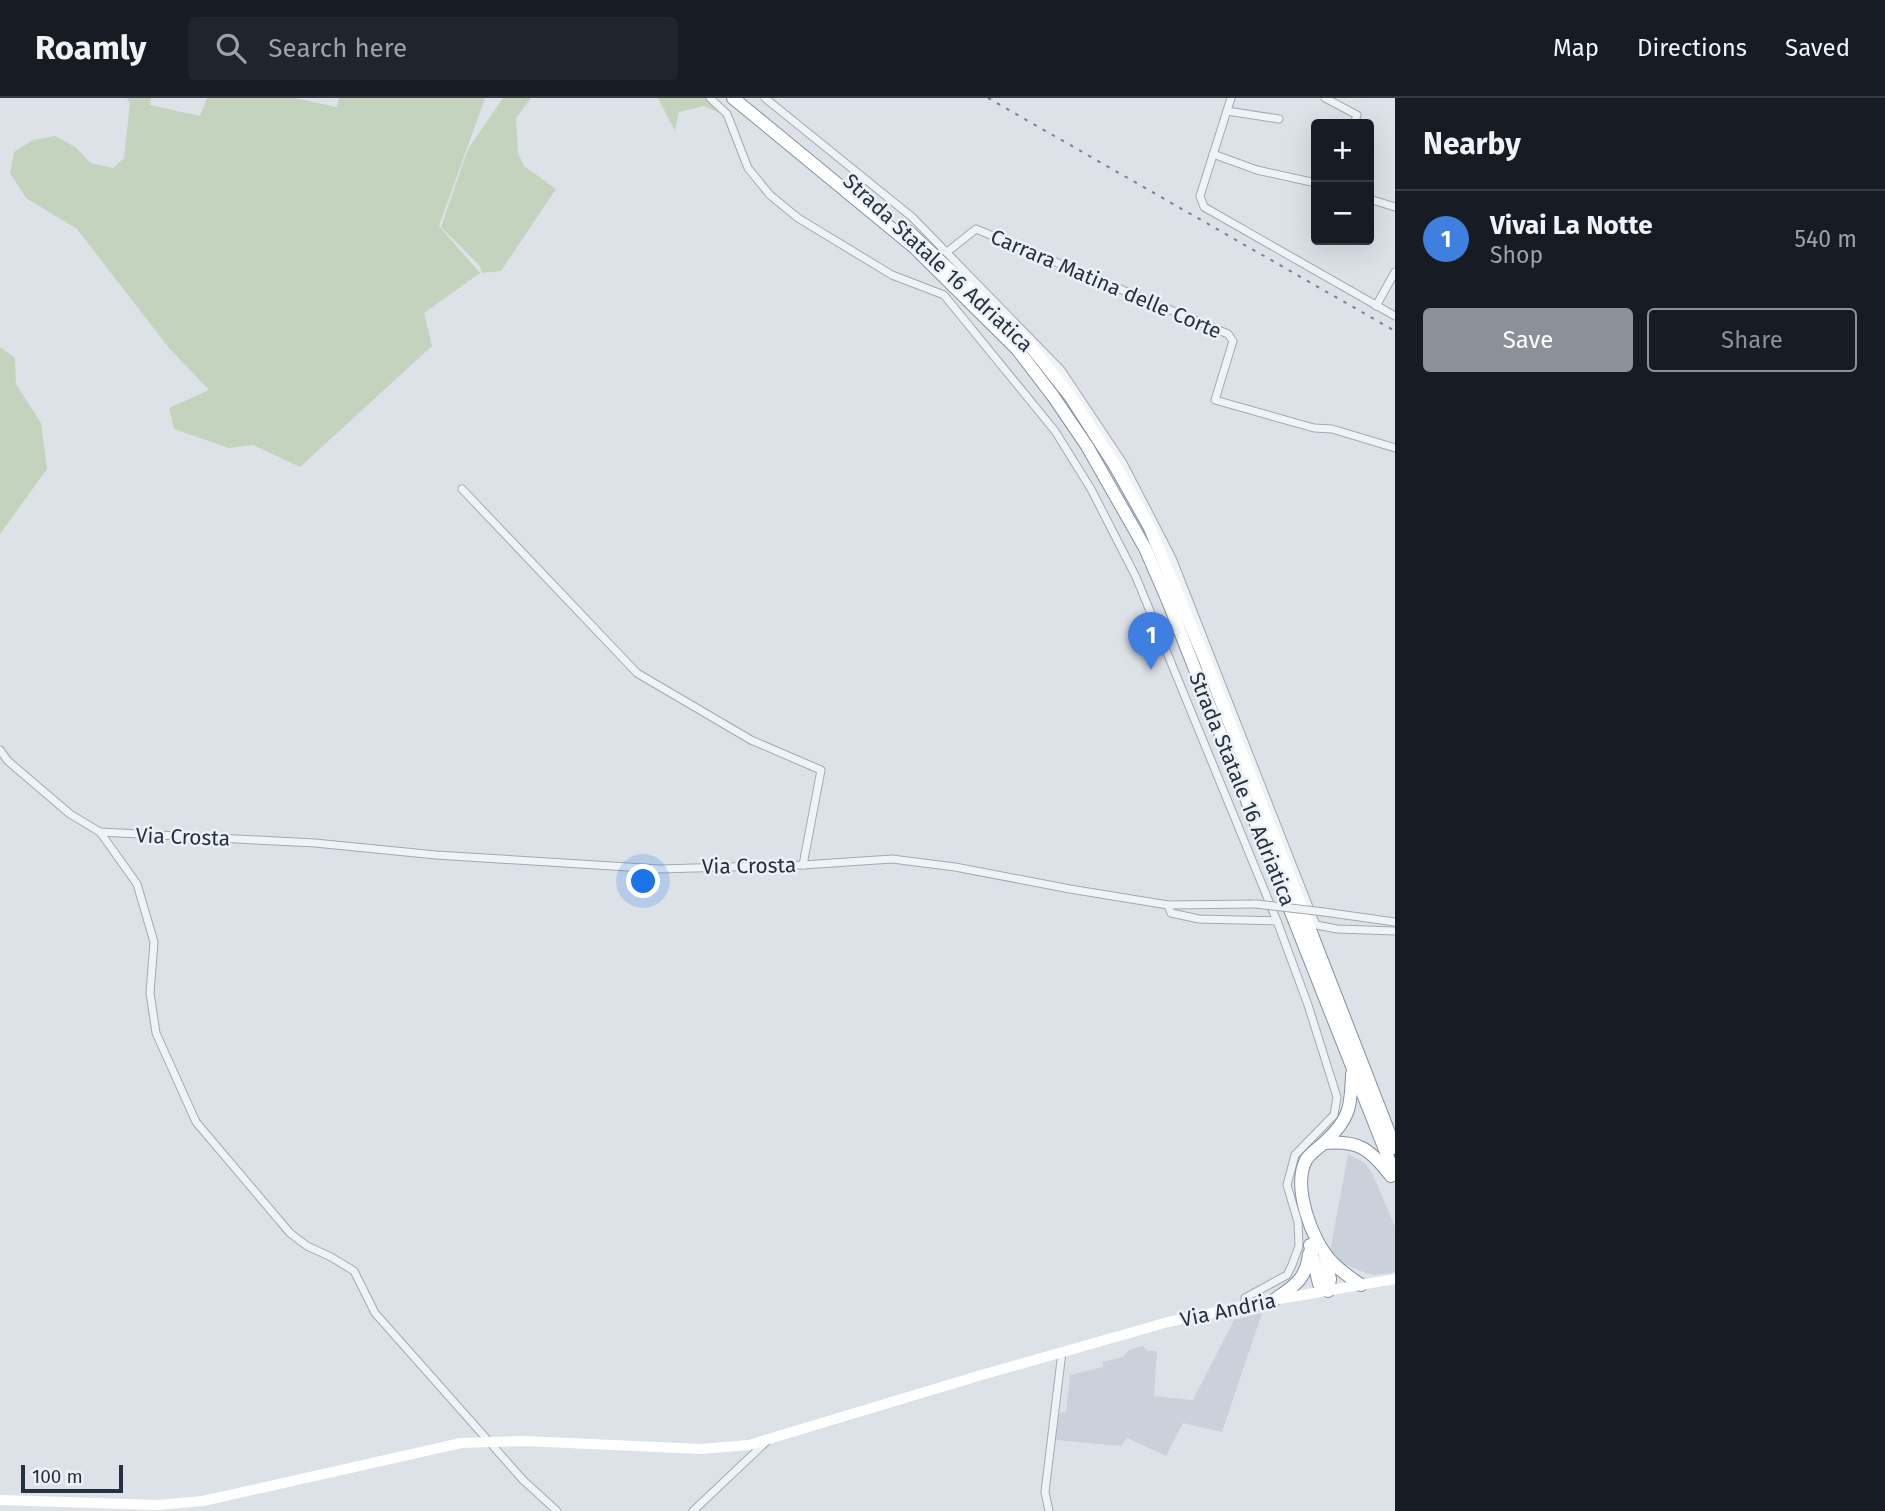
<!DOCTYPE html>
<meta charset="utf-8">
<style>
:root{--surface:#171b24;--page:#20242c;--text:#f1f3f6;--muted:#9ea1a6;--line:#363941;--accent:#8c9099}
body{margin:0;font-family:"Fira Sans",sans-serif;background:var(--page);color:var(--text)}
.controls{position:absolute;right:21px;top:21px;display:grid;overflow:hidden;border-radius:7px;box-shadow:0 7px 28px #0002}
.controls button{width:63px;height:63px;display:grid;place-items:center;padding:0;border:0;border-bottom:2px solid var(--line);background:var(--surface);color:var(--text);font:35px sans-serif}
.scale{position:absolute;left:21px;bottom:18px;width:102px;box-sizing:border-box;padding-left:7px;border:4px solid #253140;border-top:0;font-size:19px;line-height:24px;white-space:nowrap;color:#253140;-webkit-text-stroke:5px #ecf1f6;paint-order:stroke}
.you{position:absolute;left:644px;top:784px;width:24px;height:24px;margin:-18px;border:5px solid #fff;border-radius:50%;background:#1a73e8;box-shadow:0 0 0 10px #1a73e833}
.badge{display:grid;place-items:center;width:46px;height:46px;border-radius:50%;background:var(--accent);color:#fff;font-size:23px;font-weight:700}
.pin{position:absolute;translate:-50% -58px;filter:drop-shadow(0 2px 4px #0008)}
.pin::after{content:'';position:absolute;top:37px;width:24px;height:21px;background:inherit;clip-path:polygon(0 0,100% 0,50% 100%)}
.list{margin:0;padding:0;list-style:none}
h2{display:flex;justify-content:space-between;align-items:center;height:91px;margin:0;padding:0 28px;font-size:30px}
h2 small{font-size:23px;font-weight:400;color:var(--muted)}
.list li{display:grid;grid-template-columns:46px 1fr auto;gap:21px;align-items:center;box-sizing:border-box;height:98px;padding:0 28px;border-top:2px solid var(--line)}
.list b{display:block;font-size:26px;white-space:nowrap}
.list p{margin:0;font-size:23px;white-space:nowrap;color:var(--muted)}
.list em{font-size:23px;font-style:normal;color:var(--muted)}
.actions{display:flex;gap:14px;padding:21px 28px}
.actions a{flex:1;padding:16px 0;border:2px solid var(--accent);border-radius:7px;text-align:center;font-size:24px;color:var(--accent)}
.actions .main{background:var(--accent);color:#fff}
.icon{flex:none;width:38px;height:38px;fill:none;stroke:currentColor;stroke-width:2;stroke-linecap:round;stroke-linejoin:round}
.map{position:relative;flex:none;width:1395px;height:1413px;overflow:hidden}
header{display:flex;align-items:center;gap:42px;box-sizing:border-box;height:98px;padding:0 35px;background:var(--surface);border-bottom:2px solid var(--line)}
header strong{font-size:33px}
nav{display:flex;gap:38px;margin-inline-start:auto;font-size:24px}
.search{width:490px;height:63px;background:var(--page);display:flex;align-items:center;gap:18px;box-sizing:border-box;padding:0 24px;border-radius:7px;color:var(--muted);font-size:26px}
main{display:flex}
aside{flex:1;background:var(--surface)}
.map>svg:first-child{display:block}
</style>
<header>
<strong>Roamly</strong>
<div class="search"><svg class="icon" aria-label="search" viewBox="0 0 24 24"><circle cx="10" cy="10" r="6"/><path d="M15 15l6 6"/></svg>Search here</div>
<nav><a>Map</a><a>Directions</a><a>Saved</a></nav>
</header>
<main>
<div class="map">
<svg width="1395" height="1413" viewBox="0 0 1395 1413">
<rect width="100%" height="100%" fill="#dde2e8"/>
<!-- built -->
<g fill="#cbd1db">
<path d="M1348,1056L1365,1065L1373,1077L1395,1129V1174L1374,1177L1363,1174L1344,1166L1330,1154Z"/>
<path d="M1262,1215L1222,1334L1183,1325L1166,1358L1127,1340L1121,1348L1056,1342L1059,1316L1066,1313L1070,1277L1103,1269V1264L1123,1259L1129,1252L1143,1248L1147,1253H1157L1154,1298L1193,1302L1234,1222Z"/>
</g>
<!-- green -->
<g fill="#c4d3bd">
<path d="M127,0H151L150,7L200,18L207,0H294L337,9L339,0H485L439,128L480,175L424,215L432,248L300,369L253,347L229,350L174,331L169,310L209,292L169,250L77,131L26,100L10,75L14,54L33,42L55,38L75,49L91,65L113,70L124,60L130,6Z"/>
<path d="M503,0H531L516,20L518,55L524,68L556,91L501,173L482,175L480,168L441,129L468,51Z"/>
<path d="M658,0H707L725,17L704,8L679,14L675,33Z"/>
<path d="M0,249L15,260L16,286L41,325L47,371L0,436Z"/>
</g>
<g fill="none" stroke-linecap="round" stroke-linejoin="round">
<defs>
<g id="street">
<path d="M710,0L727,16L748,70L770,97L798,120L892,177L944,197L1055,333L1091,391L1136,479L1277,823L1308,907L1337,999L1334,1017L1295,1057L1287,1087L1298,1124L1299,1148L1292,1167L1287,1177L1245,1200L1244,1208"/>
<path d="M765,0L912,119L1061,272L1123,365L1172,460L1316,827L1337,831L1395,833"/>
<path d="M1231,0L1200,98L1204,109L1395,218"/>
<path d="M1325,0L1357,17L1354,26"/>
<path d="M1227,13L1279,21"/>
<path d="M1213,56L1257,72L1316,85"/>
<path d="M1369,101L1395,109"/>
<path d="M947,154L976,131L1228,236L1233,243L1215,302L1314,330L1332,331L1395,350"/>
<path d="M1376,208L1395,174"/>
<path d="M462,391L637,575L751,642L821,672L803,767"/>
<path d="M0,652L8,663L70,716L100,734L137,786L154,844L150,895L156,935L196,1024L290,1135L307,1148L331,1159L354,1173L375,1215L523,1382L557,1413"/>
<path d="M100,734L315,745L436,757L660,771L803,767L892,761L955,769L1070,791L1168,807L1256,806"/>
<path d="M1168,807L1171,815L1199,821L1277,823"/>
<path d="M1324,814L1395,824"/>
<path d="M693,1413L767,1343"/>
<path d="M1049,1413L1045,1394L1062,1254"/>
</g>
<g id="highway">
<path d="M733,0L914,149L1017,251L1053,298L1087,348L1145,450L1168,503L1395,1077"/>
<path d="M908,133L1028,245L1070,298L1114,366L1149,428L1205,562L1395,1050"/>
<path d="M1352,976C1351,1008 1350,1021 1325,1044C1319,1050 1311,1054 1306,1062C1292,1089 1312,1143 1331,1163C1340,1173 1351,1180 1361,1187"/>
<path d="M1324,1045C1359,1042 1370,1051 1391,1078"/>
<path d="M1310,1147L1319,1186L1328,1193L1330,1181L1325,1158"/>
<path d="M1274,1202C1294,1188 1306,1182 1309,1156"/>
</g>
</defs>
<!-- street casing -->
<use href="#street" stroke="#a2a9b2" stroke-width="9"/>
<!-- highway casing -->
<use href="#highway" stroke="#8390a0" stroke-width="14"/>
<!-- street -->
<use href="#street" stroke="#f0f3f6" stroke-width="7"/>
<!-- secondary -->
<path stroke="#fff" stroke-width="10" d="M0,1402L157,1407L203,1403L461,1345L524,1343L701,1351L749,1347L978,1278L1168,1224L1274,1202L1395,1181"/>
<!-- highway -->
<use href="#highway" stroke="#fff" stroke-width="12"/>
<!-- rail -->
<path stroke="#758293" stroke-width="2" stroke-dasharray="3.5 7" stroke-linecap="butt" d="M988,0L1395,233"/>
<defs>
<path id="street-bridge" d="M1256,806L1324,814"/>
</defs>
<!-- street-bridge casing -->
<use href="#street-bridge" stroke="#a2a9b2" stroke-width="9" stroke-linecap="butt"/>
<!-- street-bridge -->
<use href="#street-bridge" stroke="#f0f3f6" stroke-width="7"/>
</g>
<g text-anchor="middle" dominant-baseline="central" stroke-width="5" stroke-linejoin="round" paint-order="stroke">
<!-- street labels -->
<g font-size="21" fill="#253140" stroke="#ecf1f6">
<text transform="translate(938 165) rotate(43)">Strada Statale 16 Adriatica</text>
<text transform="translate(1106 186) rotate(23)">Carrara Matina delle Corte</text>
<text transform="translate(1242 691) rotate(68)">Strada Statale 16 Adriatica</text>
<text transform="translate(183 739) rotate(2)">Via Crosta</text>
<text transform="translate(749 768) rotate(-1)">Via Crosta</text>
<text transform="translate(1228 1212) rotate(-12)">Via Andria</text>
</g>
</g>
</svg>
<div class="controls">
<button>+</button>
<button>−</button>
</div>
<div class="scale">100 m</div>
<div class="you"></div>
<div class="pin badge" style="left:1151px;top:572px;background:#3f7fe0">1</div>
</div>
<aside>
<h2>Nearby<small></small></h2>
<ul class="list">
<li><span class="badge" style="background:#3f7fe0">1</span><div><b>Vivai La Notte</b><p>Shop</p></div><em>540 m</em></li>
</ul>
<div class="actions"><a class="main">Save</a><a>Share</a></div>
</aside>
</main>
